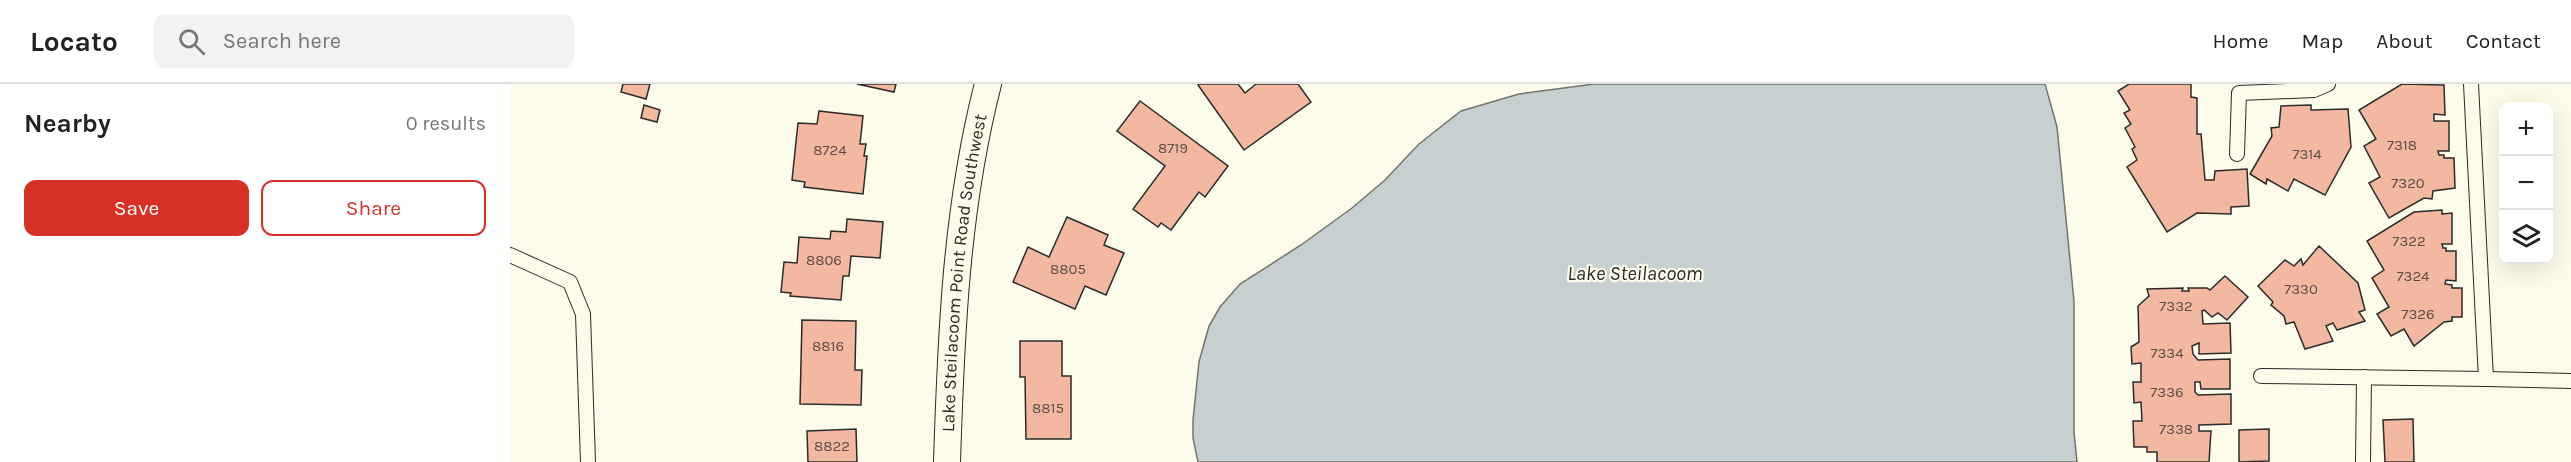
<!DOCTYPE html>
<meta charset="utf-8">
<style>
:root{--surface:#fff;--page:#f2f2f2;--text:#222;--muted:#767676;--line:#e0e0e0;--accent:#d93025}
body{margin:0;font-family:Karla,sans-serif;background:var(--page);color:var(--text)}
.controls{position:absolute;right:18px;top:18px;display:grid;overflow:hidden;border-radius:12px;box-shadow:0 6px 24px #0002}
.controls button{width:54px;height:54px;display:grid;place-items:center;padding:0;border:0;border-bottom:2px solid var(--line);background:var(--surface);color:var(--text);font:30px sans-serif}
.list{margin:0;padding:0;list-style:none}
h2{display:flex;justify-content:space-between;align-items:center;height:78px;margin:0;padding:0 24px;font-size:26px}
h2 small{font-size:20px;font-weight:400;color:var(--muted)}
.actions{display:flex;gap:12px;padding:18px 24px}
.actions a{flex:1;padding:14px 0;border:2px solid var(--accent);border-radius:12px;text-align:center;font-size:21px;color:var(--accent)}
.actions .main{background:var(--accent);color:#fff}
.icon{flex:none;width:33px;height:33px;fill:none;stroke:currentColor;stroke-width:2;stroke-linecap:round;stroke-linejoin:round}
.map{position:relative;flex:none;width:2061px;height:378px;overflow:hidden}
header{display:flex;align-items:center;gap:36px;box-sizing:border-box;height:84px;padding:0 30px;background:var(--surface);border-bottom:2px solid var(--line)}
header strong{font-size:28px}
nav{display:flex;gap:33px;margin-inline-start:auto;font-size:21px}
.search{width:420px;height:54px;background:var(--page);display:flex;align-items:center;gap:15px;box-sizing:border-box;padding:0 21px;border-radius:12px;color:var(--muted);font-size:22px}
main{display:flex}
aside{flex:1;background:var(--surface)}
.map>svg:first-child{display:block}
</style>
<header>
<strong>Locato</strong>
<div class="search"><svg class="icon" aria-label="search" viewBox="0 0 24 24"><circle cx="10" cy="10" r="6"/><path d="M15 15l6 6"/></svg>Search here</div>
<nav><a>Home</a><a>Map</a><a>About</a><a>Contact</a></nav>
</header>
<main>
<aside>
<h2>Nearby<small>0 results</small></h2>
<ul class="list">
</ul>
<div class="actions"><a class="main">Save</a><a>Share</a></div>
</aside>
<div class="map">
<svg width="2061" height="378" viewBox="0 0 2061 378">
<rect width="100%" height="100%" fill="#fdfbea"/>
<!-- water -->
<path fill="#c7d0d0" stroke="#74746e" stroke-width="1.5" d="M1084,0H1535L1547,43L1564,217V348L1567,378H688L683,354V336L689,278L699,242L710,223L730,200L791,161L842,124L875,96L909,60L951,27L1009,10Z"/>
<!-- building -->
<g fill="#f2b8a0" stroke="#2b2b2b" stroke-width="1.5">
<path d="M113,0H140L136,15L111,8Z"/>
<path d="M347,0H386L384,8Z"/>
<path d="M689,0H728L735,9L746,0H788L801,18L734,66L688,1Z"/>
<path d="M1619,0H1681V13L1687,14V50H1691L1695,96H1704L1705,87L1737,85L1739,122L1721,123V130L1687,129L1657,148L1617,83L1627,76L1622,65L1625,63L1615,44L1621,40L1614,29L1620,26L1608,7Z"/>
<path d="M1892,0L1934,1L1935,31L1924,30V37H1939V67H1928L1929,71H1934V74H1944L1945,104L1923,107L1922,115L1914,114L1879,134L1859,99L1870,93L1854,62L1866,55L1849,26Z"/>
<path d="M630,17L718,82L695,113L689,108L661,146L651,139L648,143L623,125L655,82L607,47Z"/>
<path d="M134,21L150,26L147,38L131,34Z"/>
<path d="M1801,21V26L1838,25L1841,63L1815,111L1784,95L1778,107L1757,95L1756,100L1740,90L1762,52L1761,44L1769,43L1771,22Z"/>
<path d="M309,27L353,32L350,60H356L354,72H357L353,110L294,103L295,98L282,96L288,39L307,40Z"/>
<path d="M1932,126V130L1942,129V160H1932L1933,164H1936V167H1946V197L1936,196L1935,200L1942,201V204H1952V233H1942V237L1934,238L1904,262L1894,245L1881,252L1867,230L1879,223L1862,194L1874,186L1857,157L1904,128Z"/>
<path d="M557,133L598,151L594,161L614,169L596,211L575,202L565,225L503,198L518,163L539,173Z"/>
<path d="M337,135L373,138L370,174L341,172L339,192H333L331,216L280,212L281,209L271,208L274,178L287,179L289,153L320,155L321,147L336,148Z"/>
<path d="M1809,162L1848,199L1855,226L1849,228L1855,237L1827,246L1823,239L1816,242L1823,257L1795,265L1784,238L1776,240L1774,232L1761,221L1763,218L1748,202L1775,176L1784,182L1791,175L1793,181Z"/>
<path d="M1715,192L1738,213L1717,236L1708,229L1702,233L1694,226L1692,227L1693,240L1720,239L1721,269L1689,270V259L1682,262L1683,270L1688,276L1720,275V305H1691L1690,298H1685V308L1688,311L1721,310V340L1689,341V347H1701L1699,378H1647V368H1637V363H1624L1623,337H1632L1631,318L1624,319L1623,298H1631V279L1622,280L1621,263L1629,258L1628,222L1639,212L1637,205L1673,204L1672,207H1679L1678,204H1697L1700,206Z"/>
<path d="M292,236L346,237L345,286H352L351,321L290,320Z"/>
<path d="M510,257H552V292H561V355H516L515,293H510Z"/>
<path d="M1903,335L1904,378H1875L1873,336Z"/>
<path d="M346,345L347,378H298L297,347Z"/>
<path d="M1759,345V377L1729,378V346Z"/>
</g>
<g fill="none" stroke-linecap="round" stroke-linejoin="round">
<defs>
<g id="service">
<path d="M1727,70L1729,9L1804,6L1818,0"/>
<path d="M0,171L60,198L73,230L78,378"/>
<path d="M1751,292L1976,295L1961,0"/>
<path d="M1976,295L2061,297"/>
<path d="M1853,378L1854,293"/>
</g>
<g id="minor">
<path id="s1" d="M437,378C441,251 446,124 478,0"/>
</g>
</defs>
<!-- service casing -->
<use href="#service" stroke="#2b2b2b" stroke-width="16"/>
<!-- minor casing -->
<use href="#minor" stroke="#2b2b2b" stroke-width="28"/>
<!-- service -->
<use href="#service" stroke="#fdfbea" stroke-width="14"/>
<!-- minor -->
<use href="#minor" stroke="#fdfbea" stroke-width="26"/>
</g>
<g text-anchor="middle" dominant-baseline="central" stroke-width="4.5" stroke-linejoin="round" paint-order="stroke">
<!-- number labels -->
<g font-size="15" fill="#5d4e48">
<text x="1892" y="61">7318</text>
<text x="663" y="64">8719</text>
<text x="320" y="66">8724</text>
<text x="1797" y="70">7314</text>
<text x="1898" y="99">7320</text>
<text x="1899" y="157">7322</text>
<text x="314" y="176">8806</text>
<text x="558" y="185">8805</text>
<text x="1903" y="192">7324</text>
<text x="1791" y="205">7330</text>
<text x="1666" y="222">7332</text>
<text x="1908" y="230">7326</text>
<text x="318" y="262">8816</text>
<text x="1657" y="269">7334</text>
<text x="1657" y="308">7336</text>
<text x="538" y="324">8815</text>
<text x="1666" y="345">7338</text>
<text x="322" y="362">8822</text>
</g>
<!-- street labels -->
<g font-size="18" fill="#2b2b2b" stroke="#fdfbea">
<text stroke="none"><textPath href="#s1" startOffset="190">Lake Steilacoom Point Road Southwest</textPath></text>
</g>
<!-- water labels -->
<g font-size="20" font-style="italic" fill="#2b2b2b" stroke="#fdfbea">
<text x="1125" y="189">Lake Steilacoom</text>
</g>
</g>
</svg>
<div class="controls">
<button>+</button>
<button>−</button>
<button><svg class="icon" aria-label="layers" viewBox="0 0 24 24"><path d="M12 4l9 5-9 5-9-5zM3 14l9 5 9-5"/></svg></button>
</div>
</div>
</main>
